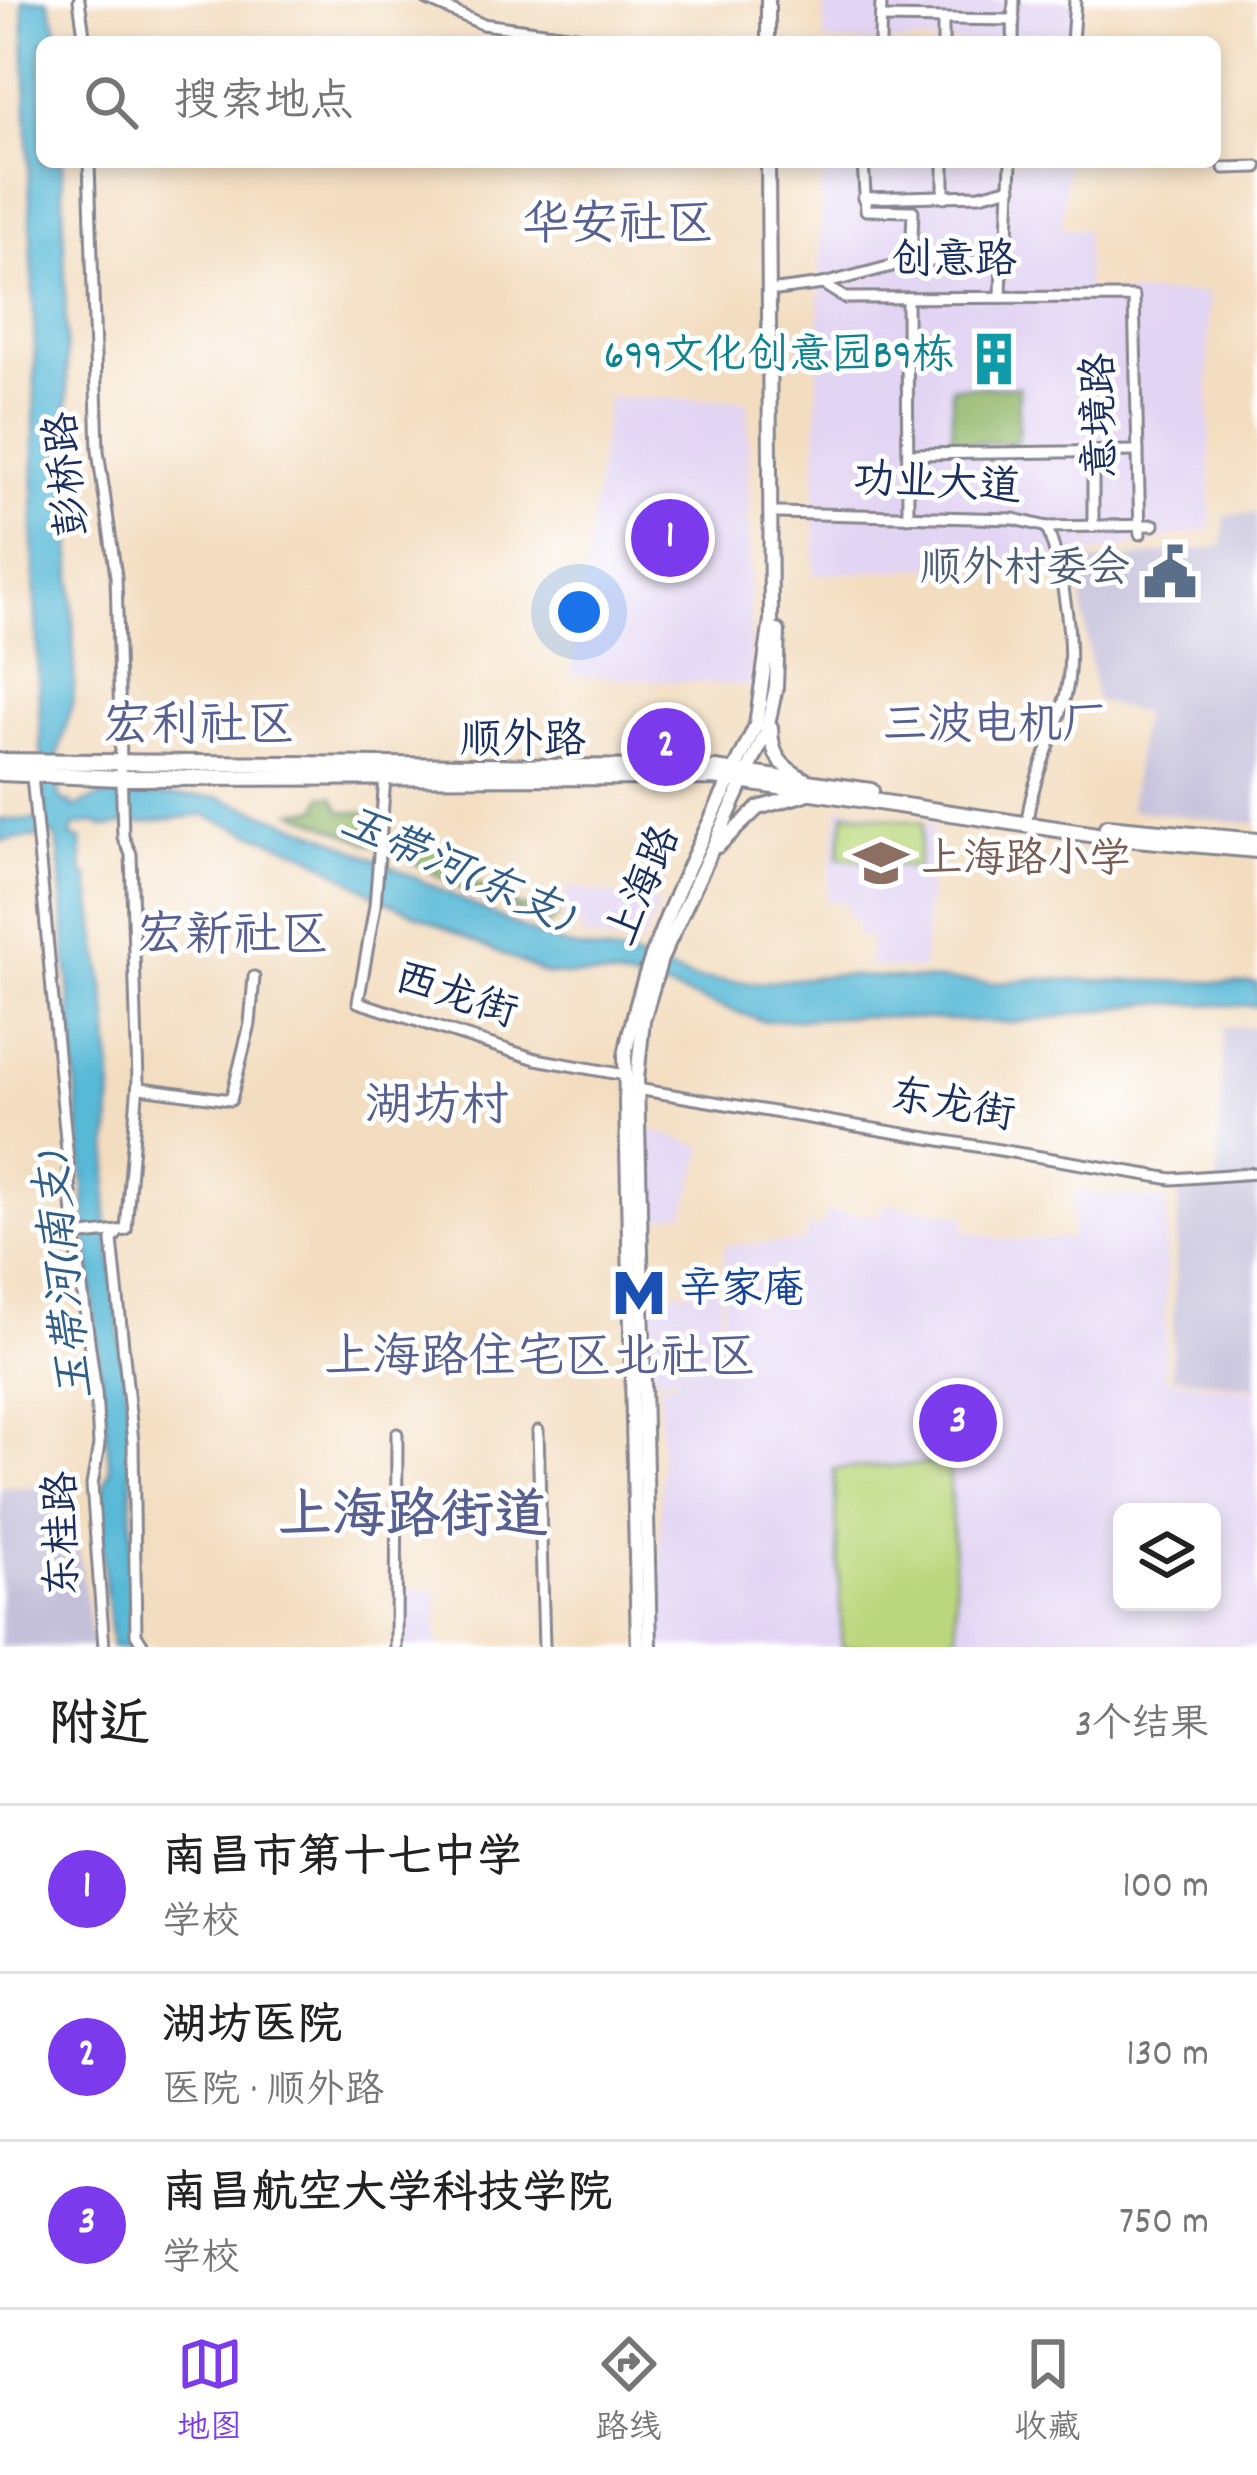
<!DOCTYPE html>
<html lang="zh">
<meta charset="utf-8">
<style>
:root{--surface:#fff;--page:#f2f2f2;--text:#222;--muted:#767676;--line:#e0e0e0;--accent:#7c3aed}
body{margin:0;font-family:Dekko,"LXGW WenKai TC",sans-serif;background:var(--page);color:var(--text)}
.controls{position:absolute;right:36px;bottom:36px;display:grid;overflow:hidden;border-radius:18px;box-shadow:0 6px 18px #0003}
.controls button{width:108px;height:108px;display:grid;place-items:center;padding:0;border:0;border-bottom:3px solid var(--line);background:var(--surface);color:var(--text);font:60px sans-serif}
.you{position:absolute;left:579px;top:612px;width:42px;height:42px;margin:-30px;border:9px solid #fff;border-radius:50%;background:#1a73e8;box-shadow:0 0 0 18px #1a73e833}
.badge{display:grid;place-items:center;width:78px;height:78px;border-radius:50%;background:var(--accent);color:#fff;font-size:39px;font-weight:700}
.pin{position:absolute;translate:-50% -50%;border:6px solid #fff;box-shadow:0 3px 12px #0006}
.list{margin:0;padding:0;list-style:none}
h2{display:flex;justify-content:space-between;align-items:center;height:156px;margin:0;padding:0 48px;font-size:51px}
h2 small{font-size:39px;font-weight:400;color:var(--muted)}
.list li{display:grid;grid-template-columns:78px 1fr auto;gap:36px;align-items:center;box-sizing:border-box;height:168px;padding:0 48px;border-top:3px solid var(--line)}
.list b{display:block;font-size:45px;white-space:nowrap}
.list p{margin:0;font-size:39px;white-space:nowrap;color:var(--muted)}
.list em{font-size:39px;font-style:normal;color:var(--muted)}
.icon{flex:none;width:66px;height:66px;fill:none;stroke:currentColor;stroke-width:2;stroke-linecap:round;stroke-linejoin:round}
.map{position:relative;flex:none;width:1257px;height:1647px;overflow:hidden}
.search{position:absolute;background:var(--surface);box-shadow:0 6px 18px #0003;left:36px;right:36px;top:36px;height:132px;display:flex;align-items:center;gap:30px;box-sizing:border-box;padding:0 42px;border-radius:18px;color:var(--muted);font-size:45px}
.sheet{height:660px;background:var(--surface)}
nav{display:flex;justify-content:space-around;align-items:center;box-sizing:border-box;height:168px;border-top:3px solid var(--line);background:var(--surface);font-size:33px;color:var(--muted)}
nav a{display:grid;justify-items:center;gap:6px}
nav .on{color:var(--accent)}
.map>svg:first-child{display:block}
</style>
<div class="map">
<svg width="1257" height="1647" viewBox="0 0 1257 1647">
<rect width="100%" height="100%" fill="#fff"/>
<filter id="ink" filterUnits="userSpaceOnUse"><feTurbulence type="fractalNoise" baseFrequency=".00833" numOctaves="2"/><feDisplacementMap in="SourceGraphic" scale="24" xChannelSelector="R" yChannelSelector="G"/><feConvolveMatrix kernelMatrix="1 2 1 2 8 2 1 2 1" color-interpolation-filters="sRGB"/></filter>
<filter id="wash" filterUnits="userSpaceOnUse"><feTurbulence type="fractalNoise" baseFrequency=".004" numOctaves="4" result="noise"/><feDisplacementMap in="SourceGraphic" scale="48" xChannelSelector="R" yChannelSelector="G"/><feGaussianBlur stdDeviation="2.7" result="paint"/><feColorMatrix in="noise" values="0 0 0 0 0 0 0 0 0 0 0 0 0 0 0 0 0 1.4 0 .05"/><feComposite in="paint" operator="in"/></filter>
<g filter="url(#wash)">
<rect width="100%" height="100%" fill="#f3ddc0"/>
<!-- built -->
<g fill="#e2d4f3" fill-rule="evenodd">
<path d="M824,0H1077L1075,42H824Z"/>
<path d="M822,162H1067L1062,229L1086,230L1087,294L1208,293L1211,529L1061,560L814,575Z"/>
<path d="M608,397L748,401L751,686L572,675Z"/>
<path d="M839,806L933,825L923,970L869,967L871,937L856,936L857,920L850,919L846,903L826,901Z"/>
<path d="M567,887L661,903L639,948L579,936L585,923L563,926Z"/>
<path d="M649,1129L704,1147L685,1213L650,1220Z"/>
<path d="M1074,1191L1167,1201L1165,1379L1257,1390V1647H661L660,1383L677,1380L678,1365L675,1376L654,1378L651,1292L720,1290V1359L687,1363L722,1362L724,1245L804,1242L808,1226L821,1228L827,1212L880,1216L884,1204L966,1215L964,1230L1003,1240L1071,1238ZM1122,1512H1212V1602H1122Z"/>
<path d="M400,1589L437,1590V1647H399Z"/>
</g>
<!-- industrial -->
<g fill="#c5c0da">
<path d="M1257,513V824L1130,810L1142,713L1096,701L1076,564L1223,546L1225,515Z"/>
<path d="M1224,1026L1257,1027V1387L1171,1376L1179,1186L1217,1185Z"/>
<path d="M0,1487H71L92,1647H0Z"/>
</g>
<!-- green -->
<g fill="#bbd77d" stroke="#6b836e" stroke-width="3">
<path d="M845,812L923,823L917,868L838,858Z"/>
<path d="M949,1463L958,1647H842L834,1469Z"/>
</g>
<!-- forest -->
<g fill="#94b86c" stroke="#587465" stroke-width="3">
<path d="M952,387H1019L1018,443H952Z"/>
<path d="M323,796L334,797L341,811L375,813L374,845L294,812L318,809Z"/>
<path d="M449,845L447,873L514,898L517,907L554,909L558,917L547,927L540,926L494,898L475,896L389,849Z"/>
</g>
<!-- water -->
<path fill="#59b9d7" stroke="#3a749a" stroke-width="3" d="M23,0H48L61,42H42V162H62L74,664C74,677 75,692 72,704C65,736 46,769 63,802H71L73,808L106,794L219,797L328,837L537,935L567,946L627,956L694,979L759,983L832,975L1001,983L1032,979L1257,983V1006L1152,1003L1011,1023L864,1016L763,1021L671,990L615,977L546,974L380,898L310,855L204,815L105,827L93,823L73,826L71,838L81,839L83,875L88,876L108,1017L112,1083L106,1216L130,1420L134,1647H112C109,1605 91,1504 110,1471L90,1272L59,851L55,835L0,841V820H44L33,547L35,348Z"/>
</g>
<g filter="url(#ink)">
<g fill="none" stroke-linecap="round" stroke-linejoin="round">
<defs>
<g id="minor">
<path d="M79,0L85,42"/>
<path d="M427,0L482,24L606,40"/>
<path d="M881,18L1014,20"/>
<path d="M880,42L881,0"/>
<path d="M943,42V20"/>
<path d="M1013,42L1014,0"/>
<path d="M1072,42L1075,0"/>
<path d="M89,162L98,451L116,576L123,837L131,854L138,1082L141,1088L231,1100L250,1024L254,977"/>
<path d="M863,162L866,210L913,211L911,261"/>
<path d="M1224,168L1257,167"/>
<path d="M944,197V162"/>
<path d="M863,198L980,195L1011,187"/>
<path d="M823,284L911,261H1007L1011,162"/>
<path d="M777,290L823,284L845,298L1134,297L1140,534"/>
<path d="M1001,297L1002,261"/>
<path d="M907,298L908,517"/>
<path d="M908,454L1138,451"/>
<path d="M778,513L1014,519L1047,527L1154,525"/>
<path d="M1093,526V452"/>
<path d="M32,776L75,1236L96,1392L99,1445L92,1485L104,1647"/>
<path d="M385,778L375,906L358,1002L536,1059L625,1075"/>
<path d="M1028,815C1034,774 1053,741 1064,701C1078,654 1063,572 1047,527"/>
<path d="M138,1082L126,1230L119,1231L112,1240L133,1442L136,1634L144,1647"/>
<path d="M637,1089L1172,1179L1257,1173"/>
<path d="M75,1236L119,1231"/>
<path d="M538,1431L544,1647"/>
<path d="M396,1647L397,1434"/>
</g>
<g id="secondary">
<path d="M768,0V42"/>
<path d="M771,727C771,756 781,767 806,780"/>
<path d="M718,846L758,808L806,794"/>
<path d="M638,1647L625,1056C646,938 706,833 756,725L771,620L768,162"/>
<path d="M650,1647L637,1079L643,1020L661,959L766,733L776,687L778,631"/>
</g>
<g id="primary">
<path d="M0,761L663,768"/>
<path d="M715,769L871,791"/>
<path d="M0,773L121,778L714,777L1103,836L1257,850"/>
<path d="M1107,827L1257,841"/>
</g>
</defs>
<!-- minor casing -->
<use href="#minor" stroke="#87868f" stroke-width="15"/>
<!-- secondary casing -->
<use href="#secondary" stroke="#87868f" stroke-width="18"/>
<!-- primary casing -->
<use href="#primary" stroke="#87868f" stroke-width="20"/>
<!-- minor -->
<use href="#minor" stroke="#fff" stroke-width="9"/>
<!-- secondary -->
<use href="#secondary" stroke="#fff" stroke-width="12"/>
<!-- primary -->
<use href="#primary" stroke="#fff" stroke-width="14"/>
</g>
</g>
<!-- icons -->
<defs>
<symbol id="building-bare" viewBox="-9 -9 18 18"><path d="M-4-6H4V6H1V3H-1V6H-4ZM-2.5-4.3h1.7v1.8h-1.7ZM.8-4.3h1.7v1.8H.8ZM-2.5-1h1.7V.8h-1.7ZM.8-1h1.7V.8H.8Z" fill="#0f9aa8" stroke="#fff" stroke-width="2.5" paint-order="stroke"/></symbol>
<symbol id="civic-bare" viewBox="-9 -9 18 18"><path d="M-.6-6.5H3V-4.5H.6V-3L4-1V1h2V6H-6V1h2V-1L-.6-3ZM-1.2 2.5V6h2.4V2.5Z" fill="#5c6f8a" stroke="#fff" stroke-width="2.5" paint-order="stroke"/></symbol>
<symbol id="school-bare" viewBox="-9 -9 18 18"><path d="M0-5L7-2L0 1L-7-2ZM-4 1L0 2.5L4 1V4Q0 6-4 4Z" fill="#8d6e63" stroke="#fff" stroke-width="2.5" paint-order="stroke"/></symbol>
<symbol id="metro-bare" viewBox="-9 -9 18 18"><path d="M-5.5 5V-5H-3L0 0L3-5H5.5V5H3V-.5L0 4L-3-.5V5Z" fill="#1a4fb4" stroke="#fff" stroke-width="2.5" paint-order="stroke"/></symbol>
</defs>
<g fill-rule="evenodd">
<use href="#building-bare" x="956" y="321" width="76" height="76"/>
<use href="#civic-bare" x="1132" y="534" width="76" height="76"/>
<use href="#school-bare" x="843" y="825" width="76" height="76"/>
<use href="#metro-bare" x="601" y="1255" width="76" height="76"/>
</g>
<g text-anchor="middle" dominant-baseline="central" stroke-width="10" stroke-linejoin="round" paint-order="stroke">
<!-- street labels -->
<g font-size="42" fill="#1b2f5e" stroke="#fff">
<text x="954" y="264">创意路</text>
<text transform="translate(1104 416) rotate(-91)">意境路</text>
<text transform="translate(71 474) rotate(-96)">彭桥路</text>
<text transform="translate(937 487) rotate(3)">功业大道</text>
<text x="523" y="744">顺外路</text>
<text transform="translate(647 887) rotate(-67)">上海路</text>
<text transform="translate(455 999) rotate(18)">西龙街</text>
<text transform="translate(952 1109) rotate(10)">东龙街</text>
<text transform="translate(66 1534) rotate(-91)">东桂路</text>
</g>
<!-- culture labels -->
<g font-size="42" fill="#0d838f" stroke="#fff" text-anchor="end">
<text x="954" y="359">699文化创意园B9栋</text>
</g>
<!-- service labels -->
<g font-size="42" fill="#4e5e75" stroke="#fff" text-anchor="end">
<text x="1130" y="572">顺外村委会</text>
</g>
<!-- education labels -->
<g font-size="42" fill="#785e54" stroke="#fff" text-anchor="start">
<text x="921" y="863">上海路小学</text>
</g>
<!-- transit labels -->
<g font-size="42" fill="#164399" stroke="#fff" text-anchor="start">
<text x="679" y="1293">辛家庵</text>
</g>
<!-- neighbourhood labels -->
<g font-size="45" fill="#576091" stroke="#fff">
<text x="995" y="729">三波电机厂</text>
</g>
<!-- water labels -->
<g font-size="45" font-style="italic" fill="#315f88" stroke="#fff">
<text transform="translate(455 872) rotate(24)">玉带河(东支)</text>
<text transform="translate(68 1276) rotate(-96)">玉带河(南支)</text>
</g>
<!-- quarter labels -->
<g font-size="48" fill="#576091" stroke="#fff">
<text x="618" y="228">华安社区</text>
<text x="199" y="729">宏利社区</text>
<text x="233" y="939">宏新社区</text>
<text x="437" y="1109">湖坊村</text>
<text x="540" y="1361">上海路住宅区北社区</text>
</g>
<!-- district labels -->
<g font-size="54" font-weight="bold" fill="#576091" stroke="#fff">
<text x="413" y="1520">上海路街道</text>
</g>
</g>
</svg>
<div class="controls">
<button><svg class="icon" aria-label="layers" viewBox="0 0 24 24"><path d="M12 4l9 5-9 5-9-5zM3 14l9 5 9-5"/></svg></button>
</div>
<div class="you"></div>
<div class="pin badge" style="left:670px;top:538px">1</div>
<div class="pin badge" style="left:666px;top:747px">2</div>
<div class="pin badge" style="left:958px;top:1423px">3</div>
<div class="search"><svg class="icon" aria-label="search" viewBox="0 0 24 24"><circle cx="10" cy="10" r="6"/><path d="M15 15l6 6"/></svg>搜索地点</div>
</div>
<section class="sheet">
<h2>附近<small>3个结果</small></h2>
<ul class="list">
<li><span class="badge">1</span><div><b>南昌市第十七中学</b><p>学校</p></div><em>100 m</em></li>
<li><span class="badge">2</span><div><b>湖坊医院</b><p>医院 · 顺外路</p></div><em>130 m</em></li>
<li><span class="badge">3</span><div><b>南昌航空大学科技学院</b><p>学校</p></div><em>750 m</em></li>
</ul>
</section>
<nav>
<a class="on"><svg class="icon" aria-label="map" viewBox="0 0 24 24"><path d="M3 6l6-2 6 2 6-2v14l-6 2-6-2-6 2zM9 4v14M15 6v14"/></svg>地图</a>
<a><svg class="icon" aria-label="directions" viewBox="0 0 24 24"><path d="M12 3l9 9-9 9-9-9zM9 14v-3h6M13 9l2 2-2 2"/></svg>路线</a>
<a><svg class="icon" aria-label="saved" viewBox="0 0 24 24"><path d="M7 4h10v16l-5-4-5 4z"/></svg>收藏</a>
</nav>
